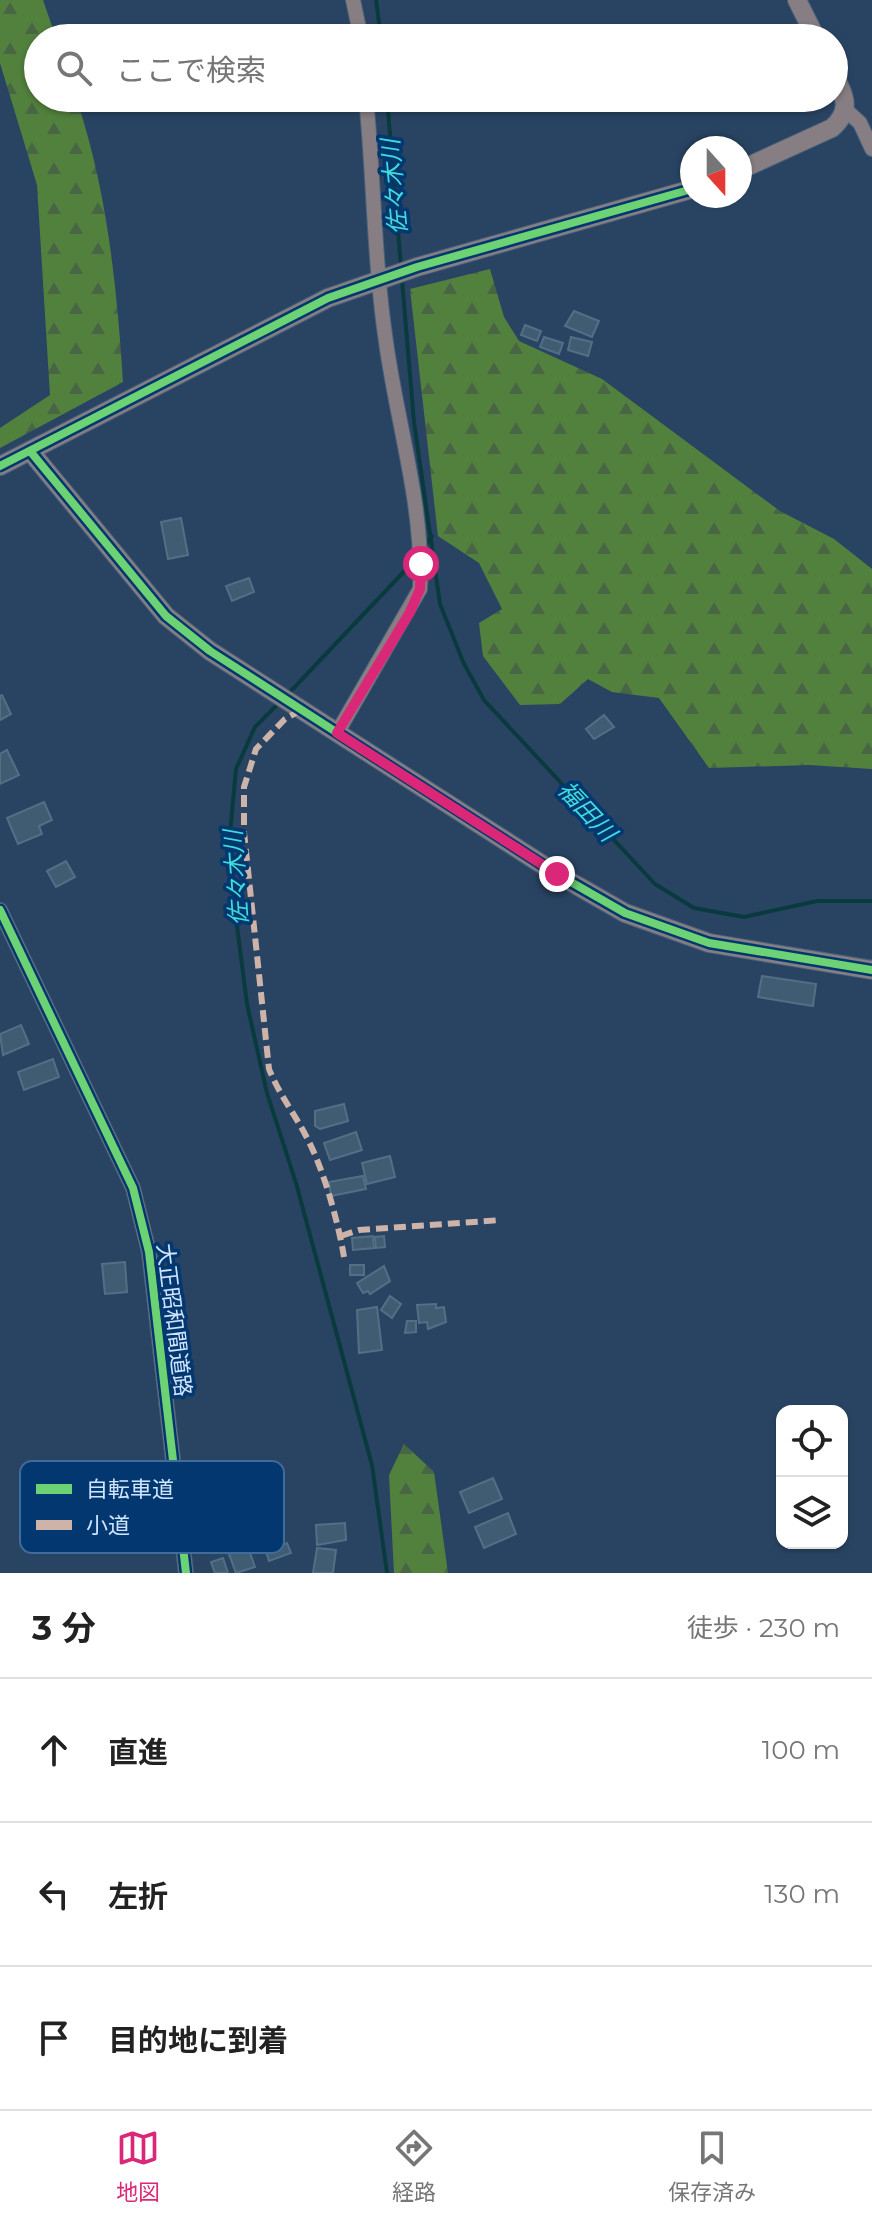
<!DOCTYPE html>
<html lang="ja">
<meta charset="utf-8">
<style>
:root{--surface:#fff;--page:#f2f2f2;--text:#222;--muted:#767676;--line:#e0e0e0;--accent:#db2777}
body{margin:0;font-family:Montserrat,"Noto Sans JP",sans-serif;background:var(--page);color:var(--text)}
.controls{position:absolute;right:24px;bottom:24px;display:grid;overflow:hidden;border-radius:16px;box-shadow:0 2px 6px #0004}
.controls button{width:72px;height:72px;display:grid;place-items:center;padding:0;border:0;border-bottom:2px solid var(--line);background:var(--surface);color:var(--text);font:40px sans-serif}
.compass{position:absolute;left:680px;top:136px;width:72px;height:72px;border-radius:50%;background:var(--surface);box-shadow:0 2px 6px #0004;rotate:159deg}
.stop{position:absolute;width:24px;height:24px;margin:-18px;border:6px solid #db2777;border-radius:50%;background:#fff}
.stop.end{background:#db2777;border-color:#fff;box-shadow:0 2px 8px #0008}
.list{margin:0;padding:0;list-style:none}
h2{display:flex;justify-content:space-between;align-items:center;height:104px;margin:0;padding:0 32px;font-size:34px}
h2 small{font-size:26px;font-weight:400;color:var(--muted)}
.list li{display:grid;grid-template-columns:52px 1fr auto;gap:24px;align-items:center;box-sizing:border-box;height:144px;padding:0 32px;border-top:2px solid var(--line)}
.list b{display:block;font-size:30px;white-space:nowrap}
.list em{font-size:26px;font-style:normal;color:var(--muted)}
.icon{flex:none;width:44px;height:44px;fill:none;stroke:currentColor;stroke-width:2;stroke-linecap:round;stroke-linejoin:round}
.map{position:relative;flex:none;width:872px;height:1573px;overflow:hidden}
.search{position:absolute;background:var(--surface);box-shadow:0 2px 6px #0004;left:24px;right:24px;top:24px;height:88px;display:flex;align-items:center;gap:20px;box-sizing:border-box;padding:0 28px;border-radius:44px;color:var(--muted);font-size:30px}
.sheet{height:536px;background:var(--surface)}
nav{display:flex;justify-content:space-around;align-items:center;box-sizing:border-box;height:112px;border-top:2px solid var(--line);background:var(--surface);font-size:22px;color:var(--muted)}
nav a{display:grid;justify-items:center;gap:4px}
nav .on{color:var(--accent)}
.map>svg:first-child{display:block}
</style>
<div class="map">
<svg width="872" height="1573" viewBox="0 0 872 1573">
<defs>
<pattern id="forest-firs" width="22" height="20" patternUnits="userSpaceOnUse" patternTransform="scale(2)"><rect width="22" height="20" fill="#52813d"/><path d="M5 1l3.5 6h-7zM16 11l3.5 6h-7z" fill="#496644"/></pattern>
</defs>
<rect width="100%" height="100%" fill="#294463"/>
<!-- forest -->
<g fill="url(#forest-firs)">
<path d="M0,0H43L56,38H38V98H76C107,188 117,288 123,382L0,448V428L50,395L37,185L0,63Z"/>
<path d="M490,269L504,317L519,341L602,379L780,511L834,539L872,569V769L809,765L709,768L659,698L612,692L588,679L560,704L520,705L483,656L479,623L502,609L479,563L438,536L410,289Z"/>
<path d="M404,1444L434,1472L448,1573H394L389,1475Z"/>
</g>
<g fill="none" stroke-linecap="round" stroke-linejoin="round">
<!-- stream -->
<g stroke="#093b3e" stroke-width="4">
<path d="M376,0L381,38"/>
<path d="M387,98L401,267"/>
<path d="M402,280L414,422L440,604L464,664L484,700L655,884L694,908L744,917L817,901H872"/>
<path d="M424,547L432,536"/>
<path d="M288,694L414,561"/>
<path d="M279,703L255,727L236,769L229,844L236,918L247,1004L267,1093L296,1183L372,1465L387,1573"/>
</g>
</g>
<!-- building -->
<g fill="#405c72" stroke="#526f86" stroke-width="2">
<path d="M574,311L599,321L592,337L565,326Z"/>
<path d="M525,325L541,331L537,341L521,335Z"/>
<path d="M544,337L563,343L559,354L540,347Z"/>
<path d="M571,337L592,342L588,356L568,350Z"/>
<path d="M181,518L188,555L168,559L161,522Z"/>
<path d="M249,578L254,592L232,601L226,586Z"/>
<path d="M2,695L11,714L0,720V696Z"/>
<path d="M604,715L614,727L594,739L586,729Z"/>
<path d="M7,750L19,775L0,784V754Z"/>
<path d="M44,802L52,820L39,826L42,834L18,844L7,818Z"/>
<path d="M66,861L75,877L56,887L47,871Z"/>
<path d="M762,976L816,984L813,1006L758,997Z"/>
<path d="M21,1025L29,1044L3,1055L0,1034Z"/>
<path d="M53,1059L59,1077L24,1090L18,1072Z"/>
<path d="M344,1104L348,1121L320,1129L315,1126V1111Z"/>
<path d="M356,1132L362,1150L330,1160L324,1143Z"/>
<path d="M390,1156L395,1177L367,1184L362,1163Z"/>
<path d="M363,1176L366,1189L331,1196L329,1182Z"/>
<path d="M373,1236L374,1248L353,1250L352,1238Z"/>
<path d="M384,1236L385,1247L376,1248L375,1237Z"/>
<path d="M125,1262L127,1292L105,1294L102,1264Z"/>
<rect x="350" y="1265" width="14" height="10"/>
<path d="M384,1266L390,1281L370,1294L368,1291L363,1293L357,1283Z"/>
<path d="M390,1296L401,1304L392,1318L381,1310Z"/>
<path d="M436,1304V1308L444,1307L446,1322L428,1329L427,1322L419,1323L417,1305Z"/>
<path d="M377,1307L382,1350L359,1353L357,1310Z"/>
<path d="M407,1321H416V1332L405,1333Z"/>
<path d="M493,1478L502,1499L469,1513L460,1492Z"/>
<path d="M508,1513L516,1534L484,1548L475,1527Z"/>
<path d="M345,1523L346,1540L317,1545L316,1525Z"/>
<path d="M245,1539L255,1567L236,1573L226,1546Z"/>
<path d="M287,1543L291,1553L269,1561L266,1551Z"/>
<path d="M317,1548L336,1550L333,1573H313Z"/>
<path d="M223,1558L228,1573H215L211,1562Z"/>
</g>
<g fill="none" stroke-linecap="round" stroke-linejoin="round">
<defs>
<g id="minor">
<path d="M353,0L361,38"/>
<path d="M847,111L860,123L872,149"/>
<path d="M337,733L420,589C424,507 397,423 386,342C374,261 374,179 366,98"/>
<path d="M0,910L133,1188L149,1252L186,1573"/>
</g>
<g id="tertiary">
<path d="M797,0L816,38"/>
<path d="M740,170L832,128C852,110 845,97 834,74"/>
<path d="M30,451L166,616L210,651L557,874L625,913L709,943L872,970"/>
<path d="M0,466L328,298L417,267L692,189"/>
</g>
</defs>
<!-- minor casing -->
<use href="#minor" stroke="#4b627b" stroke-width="16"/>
<!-- tertiary casing -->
<use href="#tertiary" stroke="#4b627b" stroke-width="20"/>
<!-- minor -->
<use href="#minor" stroke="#877e83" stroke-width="14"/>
<!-- tertiary -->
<use href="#tertiary" stroke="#877e83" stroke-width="18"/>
<!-- quiet -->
<g stroke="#ceb3a9" stroke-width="6" stroke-dasharray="12 6" stroke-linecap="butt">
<path d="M301,710L285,719L256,749L244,787V832L269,1069C279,1094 294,1113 306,1136C323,1167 338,1221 344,1257"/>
<path d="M341,1236L359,1230L501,1220"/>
</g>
<defs>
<g id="cycleway">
<path d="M30,451L166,616L210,651L557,874L625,913L709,943L872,970"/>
<path d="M0,466L328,298L417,267L692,189"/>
<path d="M0,910L133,1188L149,1252L186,1573"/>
</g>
</defs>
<!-- cycleway casing -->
<use href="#cycleway" stroke="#02376f" stroke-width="13"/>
<!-- cycleway -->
<use href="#cycleway" stroke="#6cd273" stroke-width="8"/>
</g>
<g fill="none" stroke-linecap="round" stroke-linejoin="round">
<!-- route -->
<path stroke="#db2777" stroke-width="10" d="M421,564L420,589L410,612L337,733L557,874"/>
</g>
<g text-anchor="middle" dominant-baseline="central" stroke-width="7" stroke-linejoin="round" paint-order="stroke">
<!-- street labels -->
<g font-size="22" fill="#cfe4ff" stroke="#02376f">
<text transform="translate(174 1320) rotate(83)">大正昭和間道路</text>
</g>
<!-- water labels -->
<g font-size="24" font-style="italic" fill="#3fdcdb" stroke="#02376f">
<text transform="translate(394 187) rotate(-95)">佐々木川</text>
<text transform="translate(587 811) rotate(47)">福田川</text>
<text transform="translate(236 878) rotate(-94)">佐々木川</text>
</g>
</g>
<!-- legend -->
<rect x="20" y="1461" width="264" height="92" rx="12" fill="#02376f" stroke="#406b9a" stroke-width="2"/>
<rect x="36" y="1484" width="36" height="10" fill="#6cd273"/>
<rect x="36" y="1520" width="36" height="10" fill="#ceb3a9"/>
<g font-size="22" fill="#cfe4ff">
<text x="86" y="1497">自転車道</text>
<text x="86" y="1533">小道</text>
</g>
</svg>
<div class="controls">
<button><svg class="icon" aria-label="locate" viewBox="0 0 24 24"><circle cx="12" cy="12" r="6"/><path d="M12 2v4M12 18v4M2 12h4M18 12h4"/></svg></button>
<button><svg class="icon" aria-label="layers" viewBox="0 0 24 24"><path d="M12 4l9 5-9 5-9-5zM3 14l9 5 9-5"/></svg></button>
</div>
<svg class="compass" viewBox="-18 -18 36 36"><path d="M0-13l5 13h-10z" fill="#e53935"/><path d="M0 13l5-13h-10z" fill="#767676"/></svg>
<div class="stop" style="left:421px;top:564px"></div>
<div class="stop end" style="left:557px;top:874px"></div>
<div class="search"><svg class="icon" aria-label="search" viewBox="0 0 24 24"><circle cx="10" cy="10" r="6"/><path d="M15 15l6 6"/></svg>ここで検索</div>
</div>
<section class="sheet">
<h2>3 分<small>徒歩 · 230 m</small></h2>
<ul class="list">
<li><svg class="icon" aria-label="ahead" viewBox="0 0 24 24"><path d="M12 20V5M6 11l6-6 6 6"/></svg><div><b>直進</b></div><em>100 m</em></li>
<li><svg class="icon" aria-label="left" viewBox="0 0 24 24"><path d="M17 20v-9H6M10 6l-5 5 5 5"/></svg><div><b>左折</b></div><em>130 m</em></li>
<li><svg class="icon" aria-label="arrive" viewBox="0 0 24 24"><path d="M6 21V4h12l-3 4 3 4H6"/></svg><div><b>目的地に到着</b></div></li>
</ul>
</section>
<nav>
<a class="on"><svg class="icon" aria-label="map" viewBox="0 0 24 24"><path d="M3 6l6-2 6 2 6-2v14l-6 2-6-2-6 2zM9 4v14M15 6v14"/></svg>地図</a>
<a><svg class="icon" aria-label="directions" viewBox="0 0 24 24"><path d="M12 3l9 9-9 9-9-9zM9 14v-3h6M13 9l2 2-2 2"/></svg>経路</a>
<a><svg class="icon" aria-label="saved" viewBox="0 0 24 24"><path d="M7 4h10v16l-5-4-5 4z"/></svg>保存済み</a>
</nav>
